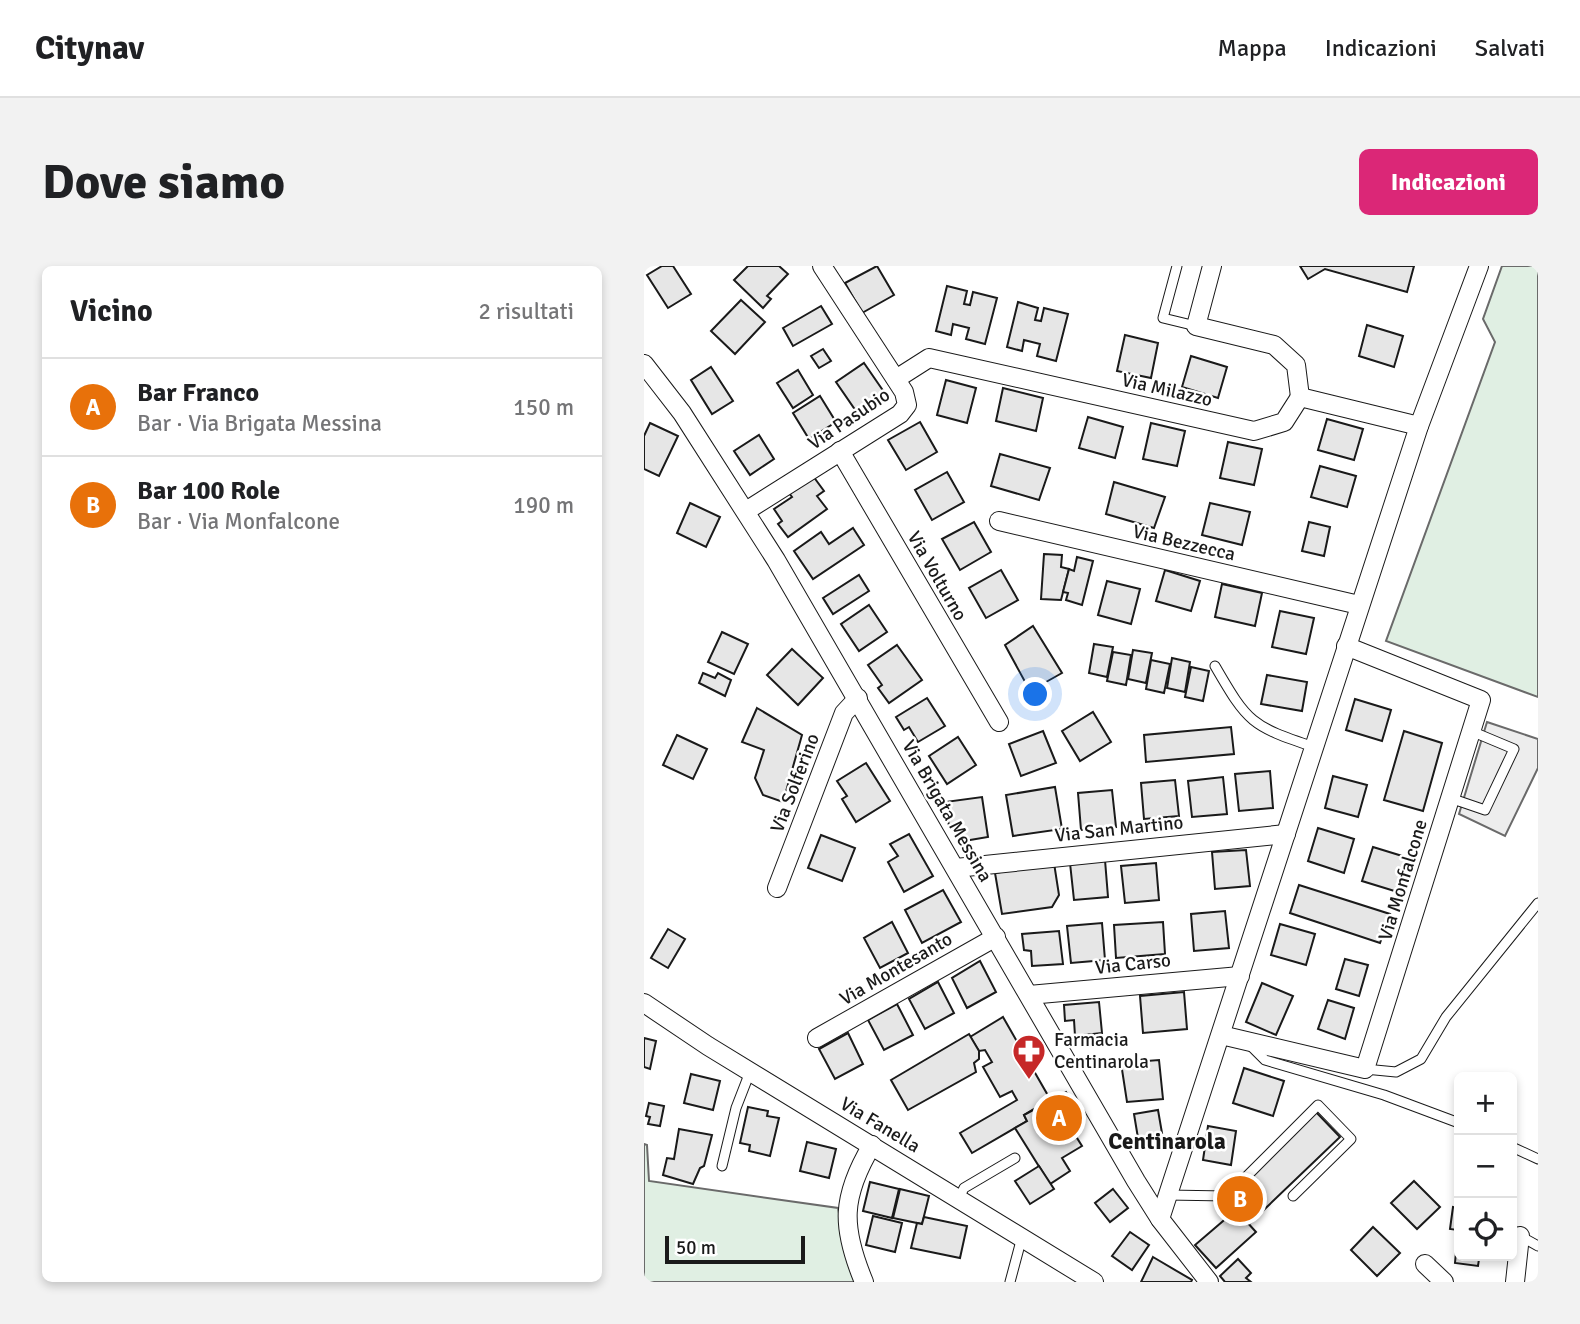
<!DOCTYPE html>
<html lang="it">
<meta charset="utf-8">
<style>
:root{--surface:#fff;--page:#f2f2f2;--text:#202124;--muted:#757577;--line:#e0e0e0;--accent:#db2777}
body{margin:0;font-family:Signika,sans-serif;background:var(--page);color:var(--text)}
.controls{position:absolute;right:21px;bottom:21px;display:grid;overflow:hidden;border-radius:10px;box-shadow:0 4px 10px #0003}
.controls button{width:63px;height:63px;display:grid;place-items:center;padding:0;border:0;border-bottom:2px solid var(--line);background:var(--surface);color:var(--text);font:35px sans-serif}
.scale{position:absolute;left:21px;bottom:18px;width:140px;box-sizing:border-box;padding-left:7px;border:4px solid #1a1a1a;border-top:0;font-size:19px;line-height:24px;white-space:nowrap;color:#1a1a1a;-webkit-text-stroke:5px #fff;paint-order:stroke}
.you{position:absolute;left:392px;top:429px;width:24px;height:24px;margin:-18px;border:5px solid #fff;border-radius:50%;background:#1a73e8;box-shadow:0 0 0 10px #1a73e833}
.badge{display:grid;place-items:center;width:46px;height:46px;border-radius:50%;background:var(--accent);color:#fff;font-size:23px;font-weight:700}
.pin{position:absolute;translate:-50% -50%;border:4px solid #fff;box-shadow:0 2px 7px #0006}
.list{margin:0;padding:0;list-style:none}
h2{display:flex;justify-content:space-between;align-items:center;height:91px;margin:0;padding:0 28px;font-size:30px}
h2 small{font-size:23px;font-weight:400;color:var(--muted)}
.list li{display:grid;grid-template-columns:46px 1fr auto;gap:21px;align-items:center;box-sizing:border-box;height:98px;padding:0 28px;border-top:2px solid var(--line)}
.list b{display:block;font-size:26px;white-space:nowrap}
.list p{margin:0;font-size:23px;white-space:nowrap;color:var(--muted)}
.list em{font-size:23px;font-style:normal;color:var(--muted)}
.icon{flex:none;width:38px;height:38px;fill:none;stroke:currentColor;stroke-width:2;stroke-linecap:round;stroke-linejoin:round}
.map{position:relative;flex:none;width:894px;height:1016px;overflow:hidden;border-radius:10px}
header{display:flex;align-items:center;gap:42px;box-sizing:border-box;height:98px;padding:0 35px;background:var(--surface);border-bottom:2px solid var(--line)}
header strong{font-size:33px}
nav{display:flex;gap:38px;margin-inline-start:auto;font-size:24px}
.intro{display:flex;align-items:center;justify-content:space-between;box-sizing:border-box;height:168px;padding:0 42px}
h1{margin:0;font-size:49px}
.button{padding:18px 32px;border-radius:10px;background:var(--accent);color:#fff;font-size:24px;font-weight:700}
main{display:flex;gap:42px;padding:0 42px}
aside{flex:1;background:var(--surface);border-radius:10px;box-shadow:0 4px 10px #0003}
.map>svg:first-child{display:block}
</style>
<header>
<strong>Citynav</strong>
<nav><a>Mappa</a><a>Indicazioni</a><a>Salvati</a></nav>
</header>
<div class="intro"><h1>Dove siamo</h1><a class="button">Indicazioni</a></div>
<main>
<aside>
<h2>Vicino<small>2 risultati</small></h2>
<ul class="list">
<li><span class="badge" style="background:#e8710a">A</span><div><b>Bar Franco</b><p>Bar · Via Brigata Messina</p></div><em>150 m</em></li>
<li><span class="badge" style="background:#e8710a">B</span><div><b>Bar 100 Role</b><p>Bar · Via Monfalcone</p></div><em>190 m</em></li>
</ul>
</aside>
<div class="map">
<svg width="894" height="1016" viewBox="0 0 894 1016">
<rect width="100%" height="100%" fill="#fff"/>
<!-- green -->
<g fill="#e0efe3" stroke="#6a6a6a" stroke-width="2">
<path d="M858,0H894V431L742,375L851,76L839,53Z"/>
<path d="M0,878L3,879L5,915L194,942L204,994L215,1016H0Z"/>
</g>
<!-- parking -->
<path fill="#ededed" stroke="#6a6a6a" stroke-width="2" d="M843,456L894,473V502L861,570L815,548Z"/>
<!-- building -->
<g fill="#e6e6e6" stroke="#1a1a1a" stroke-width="2">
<path d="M18,0H29L47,28L24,42L3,9Z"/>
<path d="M104,0H135L144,8L123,30L127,33L119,42L90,14Z"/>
<path d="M233,0L250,29L218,47L201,17Z"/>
<path d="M656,0H770L763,26L681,3L664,13Z"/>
<path d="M303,20L323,25L320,38L326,39L329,26L353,32L341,78L322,73L325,62L309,58L307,69L292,65Z"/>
<path d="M97,34L121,56L91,88L67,65Z"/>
<path d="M374,36L394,42L391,54L397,55L400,42L424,48L412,95L393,90L396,78L380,74L378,85L363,81Z"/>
<path d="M177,40L188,58L149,80L139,62Z"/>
<path d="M723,59L759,70L750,101L715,90Z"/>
<path d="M481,69L514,77L507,112L473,105Z"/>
<path d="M179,83L187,95L175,102L167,90Z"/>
<path d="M547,90L583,101L574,132L538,121Z"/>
<path d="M220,97L240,126L212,145L192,116Z"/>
<path d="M67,101L89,135L68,148L47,114Z"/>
<path d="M154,104L169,129L149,142L133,117Z"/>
<path d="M302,114L332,122L323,157L293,149Z"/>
<path d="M359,122L399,132L392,165L352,155Z"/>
<path d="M176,130L192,156L165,173L149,147Z"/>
<path d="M444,151L479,161L471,192L435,182Z"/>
<path d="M683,153L719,163L710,194L674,184Z"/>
<path d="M276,156L293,186L262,204L244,174Z"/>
<path d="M6,157L34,170L15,210L0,203V170Z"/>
<path d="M507,157L541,165L533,200L499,193Z"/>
<path d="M115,169L130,193L106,209L90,185Z"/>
<path d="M584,176L618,183L610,219L576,212Z"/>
<path d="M356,188L406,202L395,234L347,220Z"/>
<path d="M676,200L712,210L703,241L667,231Z"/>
<path d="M303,206L320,236L288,254L271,224Z"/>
<path d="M169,210L180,225L173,230L183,243L144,271L134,258L138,255L130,243L148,231L145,227Z"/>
<path d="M470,216L521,231L510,262L462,248Z"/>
<path d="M46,237L76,251L62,281L33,267Z"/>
<path d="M566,237L606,246L598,279L558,269Z"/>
<path d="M330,256L347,286L316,304L298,273Z"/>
<path d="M665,256L686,261L680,290L658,285Z"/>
<path d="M209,262L220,279L169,313L150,285L177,266L185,278Z"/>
<path d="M400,288L418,289L417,301L425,303L417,334L397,333Z"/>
<path d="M433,291L449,295L438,339L422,334L424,327L419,326L425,303L430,305Z"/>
<path d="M357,304L374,334L342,352L325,322Z"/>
<path d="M521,304L556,315L547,345L512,335Z"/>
<path d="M215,309L225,325L189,348L179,332Z"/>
<path d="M463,315L496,323L487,358L454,349Z"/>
<path d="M578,318L618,327L611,360L571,351Z"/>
<path d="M225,339L243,366L215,385L197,358Z"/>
<path d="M636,345L670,352L662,388L628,381Z"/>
<path d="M389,360L418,407L386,425L361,379Z"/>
<path d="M78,366L104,378L90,408L64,396Z"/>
<path d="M450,378L469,381L463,411L445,407Z"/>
<path d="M253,379L278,414L245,437L234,422L238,419L224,399Z"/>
<path d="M148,383L179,412L154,439L123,409Z"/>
<path d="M489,384L508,387L502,417L484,413Z"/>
<path d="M469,386L487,389L482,419L463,415Z"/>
<path d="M528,392L546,396L541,426L523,422Z"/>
<path d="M507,394L526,398L520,427L502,423Z"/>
<path d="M547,401L565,405L559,435L541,431Z"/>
<path d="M59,407L71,412L74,407L87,414L81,430L55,417Z"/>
<path d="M623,409L663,416L658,445L617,438Z"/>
<path d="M283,432L301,460L274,476L265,461L260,464L252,451Z"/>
<path d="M711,433L747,444L738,475L702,464Z"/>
<path d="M113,442L158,469L139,536L119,529L111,512L120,484L98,476Z"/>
<path d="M449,446L467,476L436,495L418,465Z"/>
<path d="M587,461L590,488L502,496L500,469Z"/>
<path d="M399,465L412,497L377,510L365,478Z"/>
<path d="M760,465L798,477L779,545L740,534Z"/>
<path d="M33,469L63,483L49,513L19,499Z"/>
<path d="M314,471L332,499L303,518L285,490Z"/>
<path d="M222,497L246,535L212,556L198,533L203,530L193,515Z"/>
<path d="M626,505L629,542L595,545L591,508Z"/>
<path d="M689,510L723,519L714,551L681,542Z"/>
<path d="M579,511L583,548L548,551L544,515Z"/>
<path d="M531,514L535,550L500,553L497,517Z"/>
<path d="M411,521L418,563L369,570L362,529Z"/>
<path d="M468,524L472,561L437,564L434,527Z"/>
<path d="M338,531L344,571L314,576L311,559L305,560L301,536Z"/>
<path d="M674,562L710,573L700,607L664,595Z"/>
<path d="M265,568L289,610L260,626L244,596L254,590L246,578Z"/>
<path d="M177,569L211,582L198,615L164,602Z"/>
<path d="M729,581L768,593L757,627L718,615Z"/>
<path d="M602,584L606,620L571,623L568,586Z"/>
<path d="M461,594L464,631L430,634L426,597Z"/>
<path d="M410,597L415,629L408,641L358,648L351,607Z"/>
<path d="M512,597L515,634L481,637L477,600Z"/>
<path d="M655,619L746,648L736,677L646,647Z"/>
<path d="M299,624L317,656L278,677L261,644Z"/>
<path d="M581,645L585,682L550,685L547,648Z"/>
<path d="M248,656L264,687L236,702L220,672Z"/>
<path d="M519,656L521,688L472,692L470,659Z"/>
<path d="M458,657L461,694L427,697L423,660Z"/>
<path d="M636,658L671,668L662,699L627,689Z"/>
<path d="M24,663L41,673L24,702L7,692Z"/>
<path d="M415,665L419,698L388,700L387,685L380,684L378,668Z"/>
<path d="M701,693L724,699L715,730L692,723Z"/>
<path d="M336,695L352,726L323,742L308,712Z"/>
<path d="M294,716L310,747L281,763L265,733Z"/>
<path d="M618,717L649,730L632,769L602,756Z"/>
<path d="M540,726L543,763L499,767L496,730Z"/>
<path d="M684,734L710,742L701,773L674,763Z"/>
<path d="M455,736L458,767L431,770L430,754L421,755L420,739Z"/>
<path d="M253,738L269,769L240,784L224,754Z"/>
<path d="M359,751L406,833L380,849L383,855L328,887L316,867L373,834L368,825L356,831L339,801L348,796L341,784L335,785L326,771Z"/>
<path d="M204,767L219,798L191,813L175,783Z"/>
<path d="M325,768L335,785V793L330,797L332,806L264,844L247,814Z"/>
<path d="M0,772L12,775L6,803L0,801Z"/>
<path d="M515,794L519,833L483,836L477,797Z"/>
<path d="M600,802L640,815L629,850L589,837Z"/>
<path d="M47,808L76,815L69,844L40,837Z"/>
<path d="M422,826L434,845L421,853L438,880L418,892L426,905L406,918L371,862L383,855L380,849Z"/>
<path d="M5,837L20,840L16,860L4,858L6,851L2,850Z"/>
<path d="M104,841L124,845L123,850L135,852L126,890L105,885L106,879L96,877Z"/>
<path d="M514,844L518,867L494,872L490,848Z"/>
<path d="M672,846L696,871L605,958L583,934Z"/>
<path d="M564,860L592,865L587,899L559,894Z"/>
<path d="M35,863L68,869L60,900L56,902L49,918L19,909L23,892L30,893Z"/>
<path d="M163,876L192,883L185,912L156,905Z"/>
<path d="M395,900L410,923L386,938L371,915Z"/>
<path d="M770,915L796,941L773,963L747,937Z"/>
<path d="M226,916L255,923L248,952L219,945Z"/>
<path d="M256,923L285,930L278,958L249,952Z"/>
<path d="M469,923L484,942L466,956L451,937Z"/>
<path d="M809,941L815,942V990H848L847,994L835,993L834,1000L811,997L814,964L806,963Z"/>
<path d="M592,944L612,966L572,1002L551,979Z"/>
<path d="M229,950L258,957L251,986L222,979Z"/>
<path d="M280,951L323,960L316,992L267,982L273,957L278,958Z"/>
<path d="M729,961L756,987L733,1010L707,984Z"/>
<path d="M486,966L505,979L488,1004L468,990Z"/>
<path d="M509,991L548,1014L547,1016H497Z"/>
<path d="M594,993L607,1007L602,1012L607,1016H581L576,1010Z"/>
</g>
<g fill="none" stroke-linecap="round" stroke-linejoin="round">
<defs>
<g id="service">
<path d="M533,0L519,52L552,60"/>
<path d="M571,400C604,457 607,460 670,481"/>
<path d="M806,532L841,544L870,483L827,465"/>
<path d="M606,779L621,794L740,829L815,857"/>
<path d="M721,803L752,806L777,793L802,751L894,637"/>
<path d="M868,881L894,893"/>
<path d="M78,900L92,842L106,806"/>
<path d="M523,929L583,930L674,839L707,873L649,930"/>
<path d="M315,932L320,922L371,892"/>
<path d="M876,970L894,980"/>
<path d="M366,1016L378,971"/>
</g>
<g id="minor">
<path d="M568,0L552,60L630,79L652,99L656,131"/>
<path d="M0,98L38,147L132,294L492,915L516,953L565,1016"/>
<path d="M252,113L285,92L610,165L640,156L656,131"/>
<path d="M656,131L775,160"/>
<path d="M196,185L355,456"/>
<path d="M102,245L256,148L263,139L260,126L178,0"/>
<path d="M355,255L715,339"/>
<path d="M312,602L642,568"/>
<path d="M133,622L200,447L214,432"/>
<path d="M385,729L596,710"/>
<path d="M0,737L64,780L450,1016"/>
<path d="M577,769L721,803L837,434L702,380"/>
<path d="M173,772L352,671"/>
<path d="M516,953L775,160L835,0"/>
<path d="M781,998L800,1016"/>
<path d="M220,1016C197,961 197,931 228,879"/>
<path d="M871,1016L876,970"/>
</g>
</defs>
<!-- service casing -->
<use href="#service" stroke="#1a1a1a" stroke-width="11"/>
<!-- minor casing -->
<use href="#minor" stroke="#1a1a1a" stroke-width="20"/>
<!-- service -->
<use href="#service" stroke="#fff" stroke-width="9"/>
<!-- minor -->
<use href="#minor" stroke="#fff" stroke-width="18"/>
</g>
<!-- icons -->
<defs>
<symbol id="pharmacy-pin" viewBox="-11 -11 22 30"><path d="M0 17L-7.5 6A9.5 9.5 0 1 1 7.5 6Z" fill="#c62828" stroke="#fff"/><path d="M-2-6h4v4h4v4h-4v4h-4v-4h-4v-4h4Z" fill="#fff"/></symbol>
</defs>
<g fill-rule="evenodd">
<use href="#pharmacy-pin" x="366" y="766" width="38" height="52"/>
</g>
<g text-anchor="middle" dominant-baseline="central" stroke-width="5" stroke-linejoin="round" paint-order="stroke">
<!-- street labels -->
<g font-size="19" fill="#1a1a1a" stroke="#fff">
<text transform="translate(523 124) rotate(13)">Via Milazzo</text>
<text transform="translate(205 153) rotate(-34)">Via Pasubio</text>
<text transform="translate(540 277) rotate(13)">Via Bezzecca</text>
<text transform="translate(293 310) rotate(60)">Via Volturno</text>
<text transform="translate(151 517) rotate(-69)">Via Solferino</text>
<text transform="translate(303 545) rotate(60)">Via Brigata Messina</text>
<text transform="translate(475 563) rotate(-6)">Via San Martino</text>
<text transform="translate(759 614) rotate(-73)">Via Monfalcone</text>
<text transform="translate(489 698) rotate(-6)">Via Carso</text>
<text transform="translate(252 703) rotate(-30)">Via Montesanto</text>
<text transform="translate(236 859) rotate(31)">Via Fanella</text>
</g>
<!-- poi labels -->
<g font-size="19" fill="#1a1a1a" stroke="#fff" text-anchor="start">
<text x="410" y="774">Farmacia<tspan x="410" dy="22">Centinarola</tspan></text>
</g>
<!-- quarter labels -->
<g font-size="23" font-weight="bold" fill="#1a1a1a" stroke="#fff">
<text x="523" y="875">Centinarola</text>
</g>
</g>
</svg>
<div class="controls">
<button>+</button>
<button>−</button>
<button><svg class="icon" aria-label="locate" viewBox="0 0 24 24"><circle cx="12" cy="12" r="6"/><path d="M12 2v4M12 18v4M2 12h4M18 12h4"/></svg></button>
</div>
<div class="scale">50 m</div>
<div class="you"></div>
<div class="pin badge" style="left:415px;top:852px;background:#e8710a">A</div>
<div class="pin badge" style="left:596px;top:933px;background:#e8710a">B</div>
</div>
</main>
